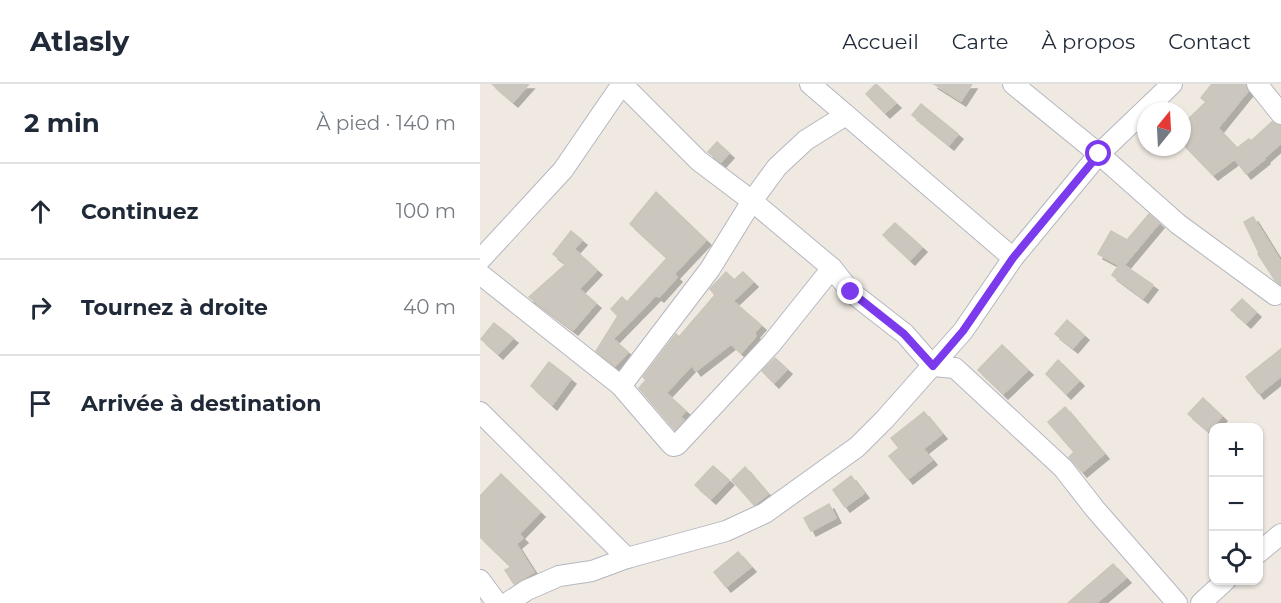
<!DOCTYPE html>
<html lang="fr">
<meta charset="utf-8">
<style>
:root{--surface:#fff;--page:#f6f6f7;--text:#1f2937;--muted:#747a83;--line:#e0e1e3}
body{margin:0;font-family:Montserrat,sans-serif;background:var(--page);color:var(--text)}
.controls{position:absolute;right:18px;bottom:18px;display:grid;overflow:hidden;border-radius:12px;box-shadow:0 2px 4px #0004}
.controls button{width:54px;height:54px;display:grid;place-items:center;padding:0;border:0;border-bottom:2px solid var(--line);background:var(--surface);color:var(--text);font:30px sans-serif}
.compass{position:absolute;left:657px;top:18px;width:54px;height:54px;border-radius:50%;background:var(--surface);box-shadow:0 2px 4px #0004;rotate:18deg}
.stop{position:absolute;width:18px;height:18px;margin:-14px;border:4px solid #7c3aed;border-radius:50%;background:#fff}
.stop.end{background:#7c3aed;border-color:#fff;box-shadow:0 2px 6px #0008}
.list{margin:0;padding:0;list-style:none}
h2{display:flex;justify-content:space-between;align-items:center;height:78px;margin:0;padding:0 24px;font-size:26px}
h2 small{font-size:20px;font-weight:400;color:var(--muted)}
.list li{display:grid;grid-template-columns:39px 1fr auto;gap:18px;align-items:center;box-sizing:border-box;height:96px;padding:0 24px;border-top:2px solid var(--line)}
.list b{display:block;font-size:22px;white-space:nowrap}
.list em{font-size:20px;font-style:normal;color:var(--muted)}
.icon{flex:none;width:33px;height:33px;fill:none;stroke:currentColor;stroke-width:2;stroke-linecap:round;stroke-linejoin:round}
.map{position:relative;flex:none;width:801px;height:519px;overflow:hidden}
header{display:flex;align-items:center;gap:36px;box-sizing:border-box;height:84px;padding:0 30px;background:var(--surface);border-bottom:2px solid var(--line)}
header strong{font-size:28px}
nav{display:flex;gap:33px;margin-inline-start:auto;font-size:21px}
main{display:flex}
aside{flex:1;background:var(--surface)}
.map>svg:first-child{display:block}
</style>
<header>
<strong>Atlasly</strong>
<nav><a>Accueil</a><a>Carte</a><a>À propos</a><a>Contact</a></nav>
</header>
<main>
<aside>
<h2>2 min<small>À pied · 140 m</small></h2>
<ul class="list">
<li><svg class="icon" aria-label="ahead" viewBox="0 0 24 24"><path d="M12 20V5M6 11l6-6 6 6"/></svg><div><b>Continuez</b></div><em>100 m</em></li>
<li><svg class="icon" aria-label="right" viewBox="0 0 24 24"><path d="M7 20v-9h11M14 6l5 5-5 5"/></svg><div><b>Tournez à droite</b></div><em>40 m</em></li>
<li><svg class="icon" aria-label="arrive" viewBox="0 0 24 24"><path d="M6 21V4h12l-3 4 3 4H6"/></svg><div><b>Arrivée à destination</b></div></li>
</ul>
</aside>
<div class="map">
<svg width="801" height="519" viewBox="0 0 801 519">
<defs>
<filter id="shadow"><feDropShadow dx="5" dy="5" stdDeviation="0" flood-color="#0004"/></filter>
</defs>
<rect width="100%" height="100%" fill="#efe9e1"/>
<!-- building -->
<g fill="#cbc7bf" stroke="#cbc5ba" stroke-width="1.5" filter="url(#shadow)">
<path d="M12,0H49L33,18Z"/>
<path d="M396,0L416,19L405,29L386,10Z"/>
<path d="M454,0H492L481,17Z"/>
<path d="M732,0H765L768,7L738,44L757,64L769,55L771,57L792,38L801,42V59L784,74L785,75L766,90L755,75L733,91L702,59V41L726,18L721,14Z"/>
<path d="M441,20L478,50L469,61L432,31Z"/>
<path d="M237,58L249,69L241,78L228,68Z"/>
<path d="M176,108L226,156L194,190L197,193L179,213L176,211L133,255L148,268L135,282L116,267L138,232L131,225L142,213L147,218L187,174L150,140Z"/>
<path d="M669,130L679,139L644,181L673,201L663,214L632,191L639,181L618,170L631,147L647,156Z"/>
<path d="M773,133L801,178V201L795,196L778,170L779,169L764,138Z"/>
<path d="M415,139L442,163L430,176L403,151Z"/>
<path d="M91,147L102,156L94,165L117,186L99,205L116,219L93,246L49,213L86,180L73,170Z"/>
<path d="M246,188L254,196L263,188L273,198L253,217L281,241L274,249L276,252L261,269L251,260L216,287L212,281L186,309L206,327L200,333L204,336L195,346L159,304L166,296L163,293L196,250L199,253L235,211L230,205Z"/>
<path d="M762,215L776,228L766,239L751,226Z"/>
<path d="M587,236L604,251L593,264L575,250Z"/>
<path d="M14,239L33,254L18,270L1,255Z"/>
<path d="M522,261L548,286L523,310L498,286Z"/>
<path d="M801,265V292L779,310L766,293Z"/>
<path d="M295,274L307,285L294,299L282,287Z"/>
<path d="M578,276L599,297L586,310L566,290Z"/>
<path d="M69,278L91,295L72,321L51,302Z"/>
<path d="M723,314L742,332L728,347L708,330Z"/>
<path d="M585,323L624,370L602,388L589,373L594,368L568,338Z"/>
<path d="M444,328L462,350L443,365L452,376L428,395L409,372L419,364L411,354Z"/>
<path d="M233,382L249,396L231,415L215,401Z"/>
<path d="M265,383L288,410L274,421L252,396Z"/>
<path d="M21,390L60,428L39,450L43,454L36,460L54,488L34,500L25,486L31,483L0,453V412Z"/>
<path d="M371,392L384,409L365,423L353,406Z"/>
<path d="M349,420L356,434L331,447L324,434Z"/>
<path d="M258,468L271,483L246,503L234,488Z"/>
<path d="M633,480L646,494L616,519H588Z"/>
</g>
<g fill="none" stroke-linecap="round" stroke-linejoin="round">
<defs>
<g id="street">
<path d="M142,0L219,77L272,117L352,184L371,208L425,250L453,282L475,284L583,384L615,425L697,519"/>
<path d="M330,0L533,174"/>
<path d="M533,0L619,70L692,0"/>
<path d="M777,0L801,30"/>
<path d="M0,176L83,86L142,0"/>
<path d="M0,190L141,302L230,185L272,117L297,83L326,56L366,31"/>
<path d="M141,302L190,359L193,362L197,361L292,259L352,184"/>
<path d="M0,328L147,474"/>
<path d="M778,469L801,450"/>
<path d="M0,496L17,519"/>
<path d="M27,519L47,506L79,492L112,487L147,474L246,447L285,429L377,363L405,335L483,247L533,174L619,70L698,140L795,211"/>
<path d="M721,519L746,496"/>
</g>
</defs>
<!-- street casing -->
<use href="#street" stroke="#b4b7c1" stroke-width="22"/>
<!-- street -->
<use href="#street" stroke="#fff" stroke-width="20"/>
</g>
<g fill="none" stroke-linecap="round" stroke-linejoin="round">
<!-- route -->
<path stroke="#7c3aed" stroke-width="8" d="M371,208L424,250L453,282L483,247L533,174L619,70"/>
</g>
</svg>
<div class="controls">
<button>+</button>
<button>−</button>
<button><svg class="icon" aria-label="locate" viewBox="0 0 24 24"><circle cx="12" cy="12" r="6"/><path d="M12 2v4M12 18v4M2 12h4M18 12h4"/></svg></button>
</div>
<svg class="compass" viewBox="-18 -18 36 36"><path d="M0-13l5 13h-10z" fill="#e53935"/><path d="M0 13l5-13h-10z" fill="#747a83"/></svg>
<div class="stop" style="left:619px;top:70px"></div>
<div class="stop end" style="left:371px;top:208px"></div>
</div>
</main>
